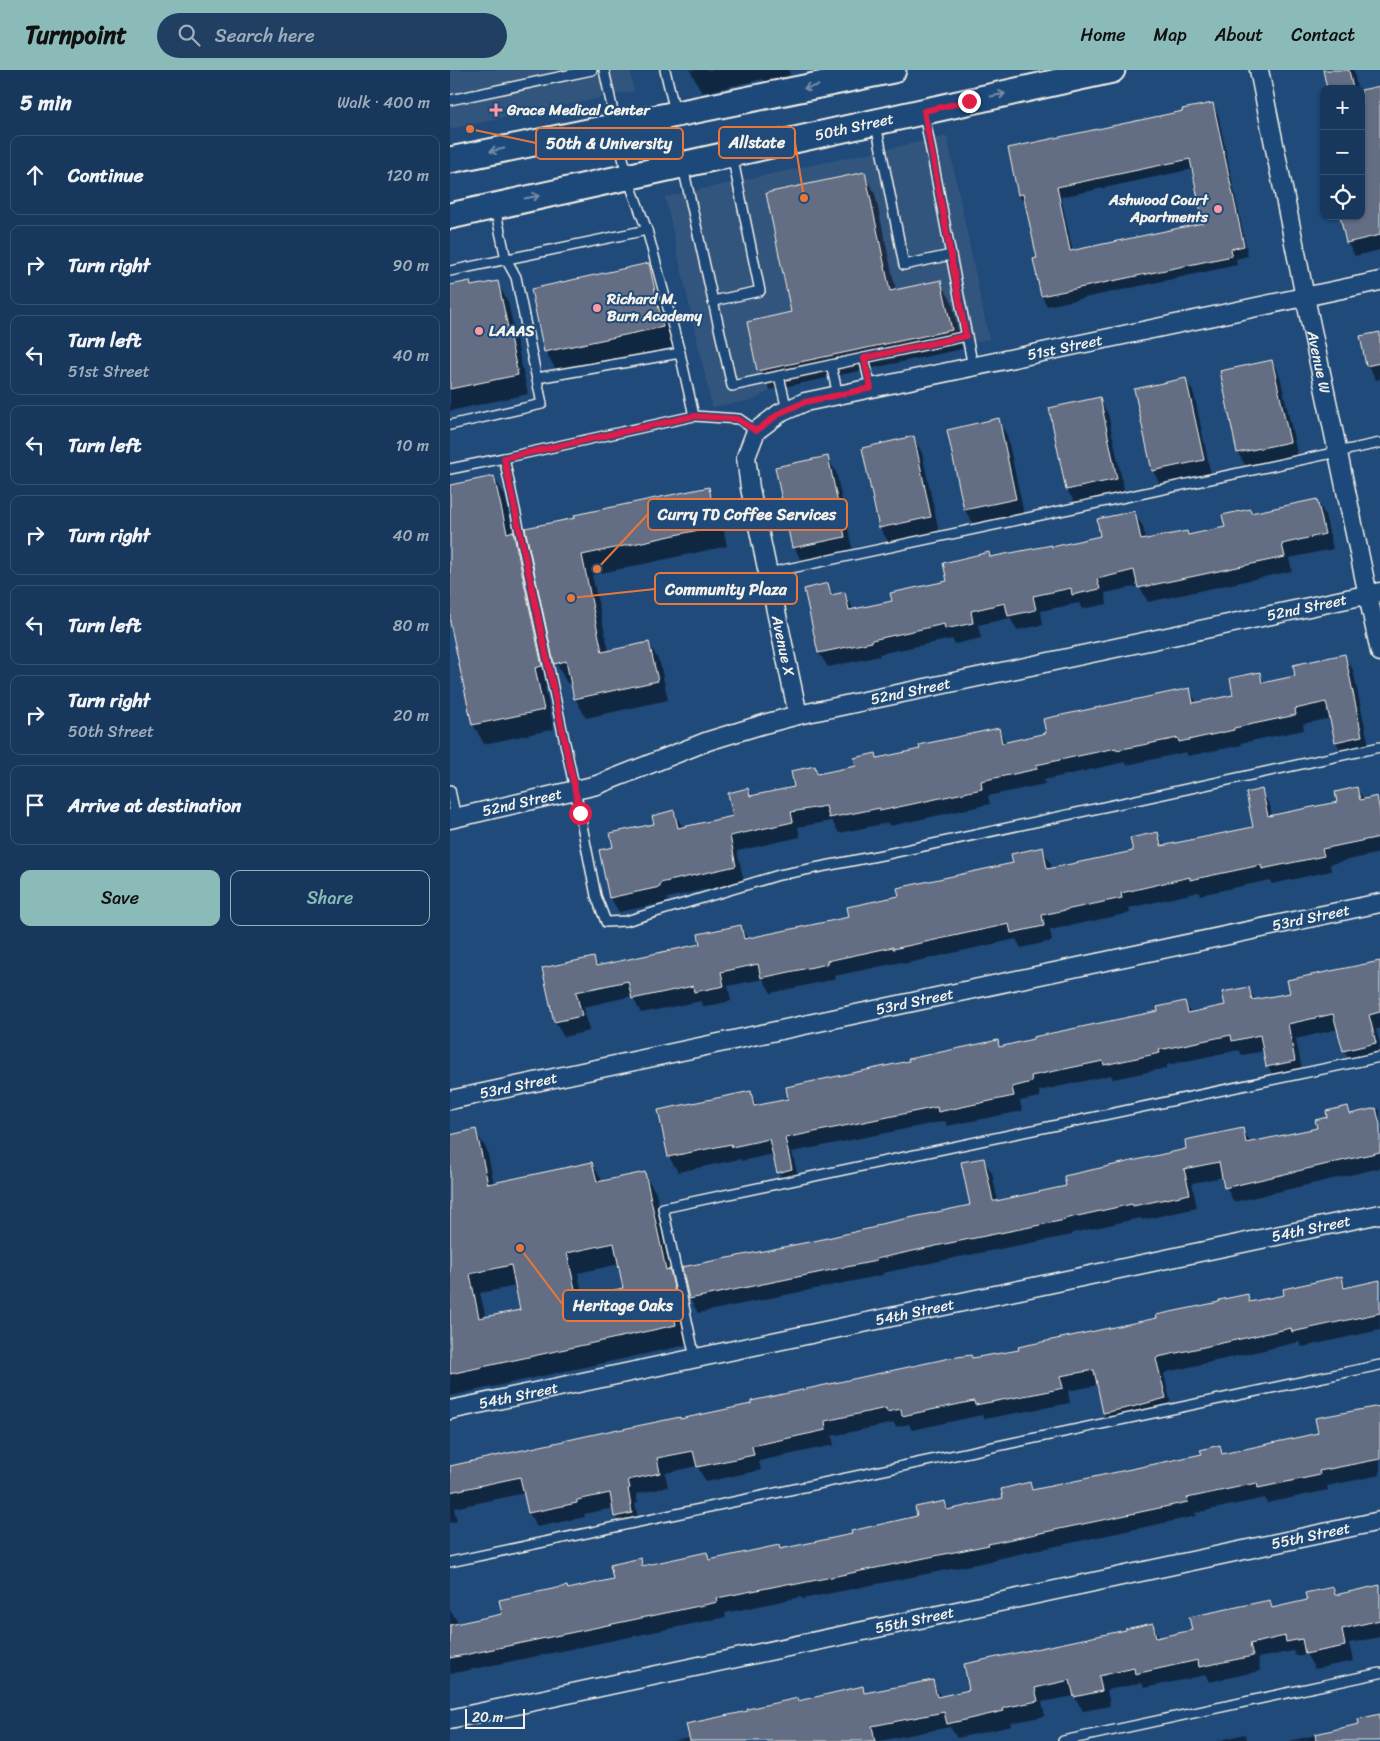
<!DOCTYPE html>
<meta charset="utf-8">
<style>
:root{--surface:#17385c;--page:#203f62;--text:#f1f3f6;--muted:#9eacbb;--line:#365272;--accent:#8bbbb9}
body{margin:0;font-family:Sriracha,sans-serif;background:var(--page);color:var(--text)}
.controls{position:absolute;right:15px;top:15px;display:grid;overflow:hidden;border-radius:10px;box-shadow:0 1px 4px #0004}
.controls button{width:45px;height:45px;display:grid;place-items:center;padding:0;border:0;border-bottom:1px solid var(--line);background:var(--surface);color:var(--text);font:25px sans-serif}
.scale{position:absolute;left:15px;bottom:12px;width:60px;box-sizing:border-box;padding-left:5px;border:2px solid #f4f1e8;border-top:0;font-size:14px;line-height:18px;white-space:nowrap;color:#f4f1e8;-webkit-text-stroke:4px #1f4a7a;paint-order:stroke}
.stop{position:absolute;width:15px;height:15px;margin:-11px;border:4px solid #e11d48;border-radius:50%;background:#fff}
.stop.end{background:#e11d48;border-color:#fff;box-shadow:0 1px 5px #0008}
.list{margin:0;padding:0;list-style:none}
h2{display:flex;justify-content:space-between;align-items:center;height:65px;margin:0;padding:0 20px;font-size:21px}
h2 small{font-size:16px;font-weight:400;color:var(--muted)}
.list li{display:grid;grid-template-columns:32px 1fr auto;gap:15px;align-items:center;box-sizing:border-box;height:80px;margin:0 10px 10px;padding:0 10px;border:1px solid var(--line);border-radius:10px}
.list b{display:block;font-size:19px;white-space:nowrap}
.list p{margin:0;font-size:16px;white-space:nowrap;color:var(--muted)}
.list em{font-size:16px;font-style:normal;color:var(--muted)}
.actions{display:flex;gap:10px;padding:15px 20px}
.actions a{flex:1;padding:11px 0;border:1px solid var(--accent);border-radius:10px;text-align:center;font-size:18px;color:var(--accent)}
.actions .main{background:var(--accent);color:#111}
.icon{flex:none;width:28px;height:28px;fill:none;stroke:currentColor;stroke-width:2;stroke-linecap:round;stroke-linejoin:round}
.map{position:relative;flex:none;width:930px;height:1671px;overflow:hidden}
header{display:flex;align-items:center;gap:30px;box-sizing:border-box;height:70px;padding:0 25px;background:var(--accent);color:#111}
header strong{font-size:24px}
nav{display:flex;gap:28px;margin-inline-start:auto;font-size:18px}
.search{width:350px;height:45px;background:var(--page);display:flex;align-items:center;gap:12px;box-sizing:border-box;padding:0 18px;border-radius:28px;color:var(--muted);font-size:19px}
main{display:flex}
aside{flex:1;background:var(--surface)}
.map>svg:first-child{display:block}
</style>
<header>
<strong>Turnpoint</strong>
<div class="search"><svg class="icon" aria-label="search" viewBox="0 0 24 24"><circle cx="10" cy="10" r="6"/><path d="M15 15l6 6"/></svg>Search here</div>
<nav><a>Home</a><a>Map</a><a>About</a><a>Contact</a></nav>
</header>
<main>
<aside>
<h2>5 min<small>Walk · 400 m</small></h2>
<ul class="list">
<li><svg class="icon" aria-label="ahead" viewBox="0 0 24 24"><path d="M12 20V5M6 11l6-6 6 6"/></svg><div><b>Continue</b></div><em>120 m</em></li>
<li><svg class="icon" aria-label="right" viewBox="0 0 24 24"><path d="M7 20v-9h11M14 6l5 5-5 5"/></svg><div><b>Turn right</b></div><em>90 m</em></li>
<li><svg class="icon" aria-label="left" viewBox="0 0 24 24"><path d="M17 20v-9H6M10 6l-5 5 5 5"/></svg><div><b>Turn left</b><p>51st Street</p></div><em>40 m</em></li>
<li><svg class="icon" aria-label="left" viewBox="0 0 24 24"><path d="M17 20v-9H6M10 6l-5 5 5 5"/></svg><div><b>Turn left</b></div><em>10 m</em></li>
<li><svg class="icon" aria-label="right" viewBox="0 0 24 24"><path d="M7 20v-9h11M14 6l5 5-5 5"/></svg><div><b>Turn right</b></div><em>40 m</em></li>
<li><svg class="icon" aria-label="left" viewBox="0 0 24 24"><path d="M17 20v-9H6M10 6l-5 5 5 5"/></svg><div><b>Turn left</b></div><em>80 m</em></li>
<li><svg class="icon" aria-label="right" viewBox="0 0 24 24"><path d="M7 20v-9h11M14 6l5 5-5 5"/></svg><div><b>Turn right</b><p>50th Street</p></div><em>20 m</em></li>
<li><svg class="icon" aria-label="arrive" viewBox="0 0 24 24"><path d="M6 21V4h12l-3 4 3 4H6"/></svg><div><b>Arrive at destination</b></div></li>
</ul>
<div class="actions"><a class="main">Save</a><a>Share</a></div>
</aside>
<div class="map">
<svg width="930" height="1671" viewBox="0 0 930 1671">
<rect width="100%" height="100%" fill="#1f4a7a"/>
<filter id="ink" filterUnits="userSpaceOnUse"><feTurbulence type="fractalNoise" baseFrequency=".02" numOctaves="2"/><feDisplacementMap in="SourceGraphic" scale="10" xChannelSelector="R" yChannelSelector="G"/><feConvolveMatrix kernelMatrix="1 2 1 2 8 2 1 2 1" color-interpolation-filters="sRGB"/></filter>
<g filter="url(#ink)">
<!-- built -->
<g fill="#33547d">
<path d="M0,0H180L184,21L0,59Z"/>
<path d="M497,66L539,269L354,309L330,315L304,330L262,337L215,127Z"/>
</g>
<!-- shadow -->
<g fill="#0007" fill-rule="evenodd">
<path d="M240,0H339L340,5L314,11L313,9L252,23Z"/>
<path d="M874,0H904L907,19H878Z"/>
<path d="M930,17V180L905,186L897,172L911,146Z"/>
<path d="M763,34L768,44L798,186L786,189L787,195L597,236L592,226L584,190L588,189L577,134L575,135L569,125L559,79L734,42ZM743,99L755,154L623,182L611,127Z"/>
<path d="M414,104L425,124L446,221L490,212L502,232L512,279L320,320L309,300L343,243Z"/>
<path d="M199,195L210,214L224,277L107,302L96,282L82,220Z"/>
<path d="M19,212L22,217L47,212L58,232L78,324L0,341V216Z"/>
<path d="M930,263V309L926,310L917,295Z"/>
<path d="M822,291L830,306L848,387L797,398L788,383L771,302Z"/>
<path d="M736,309L744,324L761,405L711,416L703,401L686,320Z"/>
<path d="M650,329L658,344L675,424L626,434L617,420Z"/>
<path d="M548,350L557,365L574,444L524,455L515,440L498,361Z"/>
<path d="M464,368L472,383L489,462L439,473L430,458L414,379Z"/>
<path d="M377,387L386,402L403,482L352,492L344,477Z"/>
<path d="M44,407L55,426L63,463L74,482L102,616L95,617L104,659L34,674L23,654L0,546V416Z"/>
<path d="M258,418L269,438L277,476L142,505L159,581L199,573L210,593L218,630L136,648L125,628L121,612L117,613L106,593L77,459Z"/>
<path d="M867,430L875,445L883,479L839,488L842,501L698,532L689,516L655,523L657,534L632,539L629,533L591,541L593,555L567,560L560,548L528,555L531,568L505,574L502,569L429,584L430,586L378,597L369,583L356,519L378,515L384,526L395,523L404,541L443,532L499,512L539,484L541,488L602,478L652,467L684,443L693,457L696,471L737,462L739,466L776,458L802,445Z"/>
<path d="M894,585L903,600L920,681L894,686L886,672L881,648L853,654L854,660L791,673L792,675L738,686L736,682L677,695L675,692L594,710L595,714L538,726L540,734L440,756L438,753L389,763L382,751L348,757L350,767L287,781L294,811L217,828L218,832L169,842L160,827L164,778L205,755L224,742L233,758L284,747L298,720L302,727L345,718L365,698L369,705L407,697L426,685L428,689L472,680L548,659L556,673L597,664L739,619L747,633L784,626L809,603L815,614L847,607Z"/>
<path d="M907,718L914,730L926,728L930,735V783L880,794L881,801L822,814L820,810L750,825L749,822L679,838L680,843L600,860L602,871L571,878L566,869L453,894L452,892L384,906L385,909L321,923L313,909L278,916L281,931L254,937L251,931L191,943L182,926L134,937L139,961L114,967L105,952L94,899L143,888L148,897L252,875L291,856L298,870L401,848L450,827L565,794L592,779L601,794L602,799L684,782L707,763L715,777L805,758L811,721L820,736L822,747L889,733Z"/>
<path d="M930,892V959H926L930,974V988L903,995L894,981L888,959L846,969L853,1005L826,1011L818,996L815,981L792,985L789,980L717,995V998L663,1009L661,1005L589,1021L590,1027L570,1031L572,1041L497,1056L495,1051L342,1082L350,1114L337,1117L329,1102L324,1084L291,1091L290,1089L228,1102L219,1087L210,1041L300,1023L308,1036L340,1030L460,992L547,971L551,978L709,942L735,932L741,944L776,936L799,919L806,931L842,924Z"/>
<path d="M898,1037L902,1045L930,1039V1098L784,1132L776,1117L773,1107L742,1113L747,1138L692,1150L691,1148L622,1163V1165L504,1188L433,1203V1205L248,1243L240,1229L233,1198L364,1172L521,1136L533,1089L542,1103L548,1132L617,1117L738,1080L792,1059L801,1073L869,1059L879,1048Z"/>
<path d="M25,1061L37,1080L44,1114L142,1093L153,1112L194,1103L206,1123L224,1209L237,1252L232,1253L237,1275L0,1326V1066ZM170,1194L175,1219L133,1227L128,1203ZM67,1216L72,1240L36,1248L30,1223Z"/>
<path d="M891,1208L897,1218L930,1212V1260L852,1277L849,1272L717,1302L714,1304L723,1343L663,1358L654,1343L648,1315L618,1321L620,1333L604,1336L534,1349L532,1345L462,1360L459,1354L446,1357L444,1353L382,1366L384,1375L309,1391L311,1400L256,1412L247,1396L215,1403L218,1417L186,1424L188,1433L185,1434L190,1458L174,1462L166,1447L164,1438L134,1444L135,1447L87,1457L79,1443L75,1423L4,1438L7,1451L0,1453V1397L570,1281L708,1249L707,1246L797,1226L801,1233L835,1226Z"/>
<path d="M930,1336V1405L877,1416L878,1420L817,1433L815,1428L745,1443L746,1446L546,1489V1490L352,1529L351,1527L275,1543L276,1547L0,1604V1540L9,1554L54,1545L118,1520L164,1509L190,1490L194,1497L257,1483L261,1491L330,1480L403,1465L469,1447L495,1432L500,1441L555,1429L580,1414L584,1421L753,1385L769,1377L774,1385L869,1364Z"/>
<path d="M930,1517V1567L899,1573L903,1591L865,1599L856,1584L846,1586L843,1581L808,1588L810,1601L759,1612L756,1605L694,1618L692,1613L657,1620L660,1636L633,1641L624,1626L592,1632L595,1646L561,1653L562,1656L507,1668L500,1657L429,1671H222L241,1668L349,1632L412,1618L416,1624L482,1611L491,1627L521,1621L702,1554L710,1568L743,1561L819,1531L824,1539L858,1531L883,1518L887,1526Z"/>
<path d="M930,1646V1671H839L911,1655Z"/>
<path d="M795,1664L798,1671H767Z"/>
</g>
<!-- building -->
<g fill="#636d83" stroke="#f4f1e8" fill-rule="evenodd">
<path d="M873,0H899L903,19H877Z"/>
<path d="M930,16V165L896,173L890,146H911V20Z"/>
<path d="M763,33L794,176L781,179L782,186L591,226L583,189L587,188L573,124L568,125L558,78L733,41L732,39ZM740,89L753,153L620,181L607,117Z"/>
<path d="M415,102L440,221L491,210L502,260L307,301L297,252L341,242L316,123Z"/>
<path d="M199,193L213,257L94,282L81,219Z"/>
<path d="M20,211L21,216L48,211L68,305L0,319V215Z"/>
<path d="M930,262V293L916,296L910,266Z"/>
<path d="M822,290L840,372L787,383L770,301Z"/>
<path d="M736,308L754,390L702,401L684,319Z"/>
<path d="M650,327L667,409L616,420L599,338Z"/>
<path d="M549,348L566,429L514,440L497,360Z"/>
<path d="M464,366L481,447L429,458L412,378Z"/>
<path d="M378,386L395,467L342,478L325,397Z"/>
<path d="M44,406L57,463L63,461L92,596L85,598L94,640L22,655L0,552V415Z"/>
<path d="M259,417L267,456L132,485L152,582L199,572L208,611L124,629L116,591L104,594L75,458L125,448L124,445Z"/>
<path d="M867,429L875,464L832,474L835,487L688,518L684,500L647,509L650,519L622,525L621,518L583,526L586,540L558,546L555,533L521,541L523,553L495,559L494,554L422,570V572L368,583L354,519L378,513L381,525L395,522L399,540L442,531L440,523L497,511L493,493L539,482L540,487L602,475V477L650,466L647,449L685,441L691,470L737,461L738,465L775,457L772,445L800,439L801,443Z"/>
<path d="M895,584L912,666L885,672L876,632L845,639L846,645L784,658V660L729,672L728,668L667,680L666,678L586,695L587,699L531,711L532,719L430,741V738L379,748L376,736L341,742L343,752L280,766L286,796L210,813V817L159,828L149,780L163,777L160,763L204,754L202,746L224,740L228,758L283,746L278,723L298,718L300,726L344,717L341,701L365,696L367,704L406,696L404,688L426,683L427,688L470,679L469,675L549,658L552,673L596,663L593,649L740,618L743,633L783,625L780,608L810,602L812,613L845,606L843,595Z"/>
<path d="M907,717L910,730L927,726L930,743V767L872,779L874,786L812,799L811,795L740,810V807L671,823L672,828L592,845L594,856L561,863L559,854L443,879V877L377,891V894L311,908L308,894L271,902L274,916L244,922L243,916L182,929L178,911L126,922L132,946L104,952L92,898L144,887L146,896L250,874L248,864L291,855L294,869L399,847L397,837L449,826L447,818L563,793L561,784L593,777L597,799L683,781L680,768L708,762L711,776L803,757L796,723L812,719L818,746L887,732L885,722Z"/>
<path d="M930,891V942L919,945L926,973L893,981L883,944L838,954L845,991L816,997L810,965L782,971L781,965L709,980L710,983L654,995L653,991L581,1006L582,1012L562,1017L564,1026L488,1042L487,1037L335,1068L342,1099L327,1103L319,1069L282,1077L281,1074L218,1087L208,1040L301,1021L304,1036L338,1029L336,1017L459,991L458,989L548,970L549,977L583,969V967L708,941L707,937L735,931L738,943L775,935L772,922L799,917L802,930L840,923L837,910Z"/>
<path d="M898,1036L900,1044L926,1038L930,1055V1082L774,1118L769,1092L734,1099L740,1124L683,1136L682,1134L614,1149L615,1150L495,1174L426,1189V1191L239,1229L232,1197L364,1171L426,1157V1155L520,1135L511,1092L534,1088L543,1131H546L616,1116L614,1106L736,1079L735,1070L793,1058L796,1073L867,1058L865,1050L877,1047L876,1041Z"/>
<path d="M26,1059L38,1114L142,1092L147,1112L195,1102L216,1200L220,1199L227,1232L222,1233L226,1255L0,1304V1065ZM164,1173L173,1218L127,1228L117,1183ZM61,1195L70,1240L29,1248L20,1204Z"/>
<path d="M892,1206L894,1218L930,1210V1243L842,1262L841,1258L708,1287L706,1289L716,1328L682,1337L653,1343L644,1300L610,1306L613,1318L595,1322L525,1335L524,1331L452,1346L451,1339L437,1342L436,1338L375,1351L376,1360L302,1376L304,1385L247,1397L243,1381L207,1388L210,1403L178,1410L180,1418L178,1419L182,1443L164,1447L160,1423L127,1430V1433L78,1443L70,1407L0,1422V1396L168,1359V1360L230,1347V1349L301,1334V1331L500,1288L521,1285L522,1288L569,1280L568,1277L707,1248L706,1245L769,1232V1230L798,1224L799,1232L834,1225L833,1219Z"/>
<path d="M930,1336V1389L869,1401L870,1405L808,1418L807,1413L737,1428L738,1432L538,1474L539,1475L342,1515V1513L267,1528L268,1532L0,1588V1555L52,1544L49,1530L117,1516L118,1519L163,1509L160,1495L191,1488L192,1496L257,1482L259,1490L329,1475L330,1479L402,1464L401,1461L467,1446L465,1437L495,1431L497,1440L553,1428L551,1419L580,1412L582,1420L752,1384L750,1380L770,1375L772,1384L868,1363L865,1348Z"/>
<path d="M930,1515V1550L892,1559L895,1576L855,1584L852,1569L836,1572L835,1566L800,1574L803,1586L749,1597L748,1590L685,1604L684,1598L649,1606L652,1621L624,1627L620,1610L585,1618L588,1631L553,1638L554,1641L497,1654L494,1642L422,1656L425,1671H240L236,1654L298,1641L297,1639L348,1628V1631L413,1616L414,1623L483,1610L487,1627L519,1620L514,1594L676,1560L675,1559L703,1553L706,1568L742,1560L739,1547L820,1530L822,1538L857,1530L855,1523L883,1517L885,1525Z"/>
<path d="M930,1644V1671H866L865,1664L909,1654L908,1649Z"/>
</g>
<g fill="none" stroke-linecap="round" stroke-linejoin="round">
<defs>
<g id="lane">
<path d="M215,0L225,42"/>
<path d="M0,30L142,0"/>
<path d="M426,54L454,195L501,185L474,44"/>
<path d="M233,97L282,316L414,288"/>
<path d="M501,185L523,297"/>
<path d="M0,201L197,160L177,106L154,0"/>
<path d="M263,231L310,221L282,85"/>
<path d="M230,283L244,346"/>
<path d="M381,295L388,325"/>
<path d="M329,306L337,340"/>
<path d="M87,308L230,283L197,160"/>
<path d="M421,318L414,288L517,266"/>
<path d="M0,355L92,334L66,207L56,189L45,138"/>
<path d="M54,388L244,346L289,349L306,361"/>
<path d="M0,399L54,388L125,720L146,826L156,852L176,851L329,805L437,784L930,677"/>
<path d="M318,503L930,373"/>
<path d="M0,720L6,748"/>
<path d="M245,1288L213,1138L930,987"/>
<path d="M0,1492L930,1295"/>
<path d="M613,1671L930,1603"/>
</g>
<g id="street">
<path id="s1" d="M809,0L855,227L930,582"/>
<path id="s2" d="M348,645L300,418L296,387L306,361L330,343L355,332L930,211"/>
<path id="s3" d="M0,749L147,715L258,671L314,654L348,645L930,522"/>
<path id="s4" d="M0,1030L930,833"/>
<path id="s5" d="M0,1340L930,1144"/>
<path id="s6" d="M0,1649L930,1451"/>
</g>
<g id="secondary">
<path d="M0,90L443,0"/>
<path id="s7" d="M0,146L662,0"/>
</g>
</defs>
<!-- lane casing -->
<use href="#lane" stroke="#f4f1e8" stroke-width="12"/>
<!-- street casing -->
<use href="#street" stroke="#f4f1e8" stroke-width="21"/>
<!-- secondary casing -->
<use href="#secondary" stroke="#f4f1e8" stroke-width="29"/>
<!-- lane -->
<use href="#lane" stroke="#1f4a7a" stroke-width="9"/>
<!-- street -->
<use href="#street" stroke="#1f4a7a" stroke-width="18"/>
<!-- secondary -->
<use href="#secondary" stroke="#1f4a7a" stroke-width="25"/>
</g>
<!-- one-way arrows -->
<defs><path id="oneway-shaft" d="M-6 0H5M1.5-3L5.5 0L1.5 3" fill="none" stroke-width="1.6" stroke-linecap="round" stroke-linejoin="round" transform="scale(1.25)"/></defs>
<g stroke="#748da6">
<use href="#oneway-shaft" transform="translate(361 17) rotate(169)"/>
<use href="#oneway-shaft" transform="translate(548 25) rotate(-12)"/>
<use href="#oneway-shaft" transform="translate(47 80) rotate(168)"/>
<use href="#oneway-shaft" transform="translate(82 127) rotate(-12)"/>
</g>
</g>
<g fill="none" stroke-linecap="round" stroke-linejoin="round" filter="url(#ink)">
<!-- route -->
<path stroke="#e11d48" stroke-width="6" d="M130,743L54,388L244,346L288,349L306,361L330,343L355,332L421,318L414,288L516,266L474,41L519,31"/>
</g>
<!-- markers -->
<g fill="#ff9aa2" stroke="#1f4a7a" stroke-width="2">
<path d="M43.5 32.5h5v5h5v5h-5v5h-5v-5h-5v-5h5z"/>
<circle cx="768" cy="139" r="5"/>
<circle cx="147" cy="238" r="5"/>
<circle cx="29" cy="261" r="5"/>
</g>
<g text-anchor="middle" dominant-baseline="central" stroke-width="4" stroke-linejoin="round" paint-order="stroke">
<!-- poi labels -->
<g font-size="15" font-weight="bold" fill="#f4f1e8" stroke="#1f4a7a" text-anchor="start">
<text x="57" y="40">Grace Medical Center</text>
<text x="758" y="130" text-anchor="end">Ashwood Court<tspan x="758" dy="17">Apartments</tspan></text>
<text x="157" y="229">Richard M.<tspan x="157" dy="17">Burn Academy</tspan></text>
<text x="39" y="261">LAAAS</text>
</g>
<!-- street labels -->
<g font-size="15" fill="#f4f1e8" stroke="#1f4a7a">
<text stroke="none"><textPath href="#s7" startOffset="414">50th Street</textPath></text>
<text stroke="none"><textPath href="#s2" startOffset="614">51st Street</textPath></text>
<text stroke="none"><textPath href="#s1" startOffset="298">Avenue W</textPath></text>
<text stroke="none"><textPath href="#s3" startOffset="884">52nd Street</textPath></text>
<text transform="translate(333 576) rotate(78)">Avenue X</text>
<text stroke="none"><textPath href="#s3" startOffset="479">52nd Street</textPath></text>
<text stroke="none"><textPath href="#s3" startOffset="74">52nd Street</textPath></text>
<text stroke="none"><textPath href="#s4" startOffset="880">53rd Street</textPath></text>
<text stroke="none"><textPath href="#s4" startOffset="475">53rd Street</textPath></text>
<text stroke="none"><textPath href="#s4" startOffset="70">53rd Street</textPath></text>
<text stroke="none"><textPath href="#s5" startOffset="880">54th Street</textPath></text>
<text stroke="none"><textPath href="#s5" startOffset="475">54th Street</textPath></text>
<text stroke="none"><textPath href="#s5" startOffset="70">54th Street</textPath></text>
<text stroke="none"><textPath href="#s6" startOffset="880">55th Street</textPath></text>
<text stroke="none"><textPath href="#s6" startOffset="475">55th Street</textPath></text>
</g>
</g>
<!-- callouts -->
<path fill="none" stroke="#ea7738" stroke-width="2" d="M354 128L345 72M20 59L86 73M147 499L198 444M121 528L205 519M70 1178L113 1235"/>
<g fill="#ea7738" stroke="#1f4a7a" stroke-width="2">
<circle cx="354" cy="128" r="5"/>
<circle cx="20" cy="59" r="5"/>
<circle cx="147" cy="499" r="5"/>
<circle cx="121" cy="528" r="5"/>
<circle cx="70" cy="1178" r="5"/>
</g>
<g fill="#1f4a7a" stroke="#ea7738" stroke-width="2">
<rect x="269" y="57" width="76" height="31" rx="5"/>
<rect x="86" y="58" width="147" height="31" rx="5"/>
<rect x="198" y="429" width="199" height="31" rx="5"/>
<rect x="205" y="503" width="142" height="31" rx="5"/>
<rect x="113" y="1220" width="120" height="31" rx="5"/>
</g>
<g font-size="16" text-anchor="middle" font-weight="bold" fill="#f4f1e8">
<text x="307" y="78">Allstate</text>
<text x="159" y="79">50th &amp; University</text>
<text x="297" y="450">Curry TD Coffee Services</text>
<text x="276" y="525">Community Plaza</text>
<text x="173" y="1241">Heritage Oaks</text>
</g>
</svg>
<div class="controls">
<button>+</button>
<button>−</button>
<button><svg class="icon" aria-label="locate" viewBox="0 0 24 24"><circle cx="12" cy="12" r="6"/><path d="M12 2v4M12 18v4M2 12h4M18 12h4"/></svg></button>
</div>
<div class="scale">20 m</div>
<div class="stop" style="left:130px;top:743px"></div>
<div class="stop end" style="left:519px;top:31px"></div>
</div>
</main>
